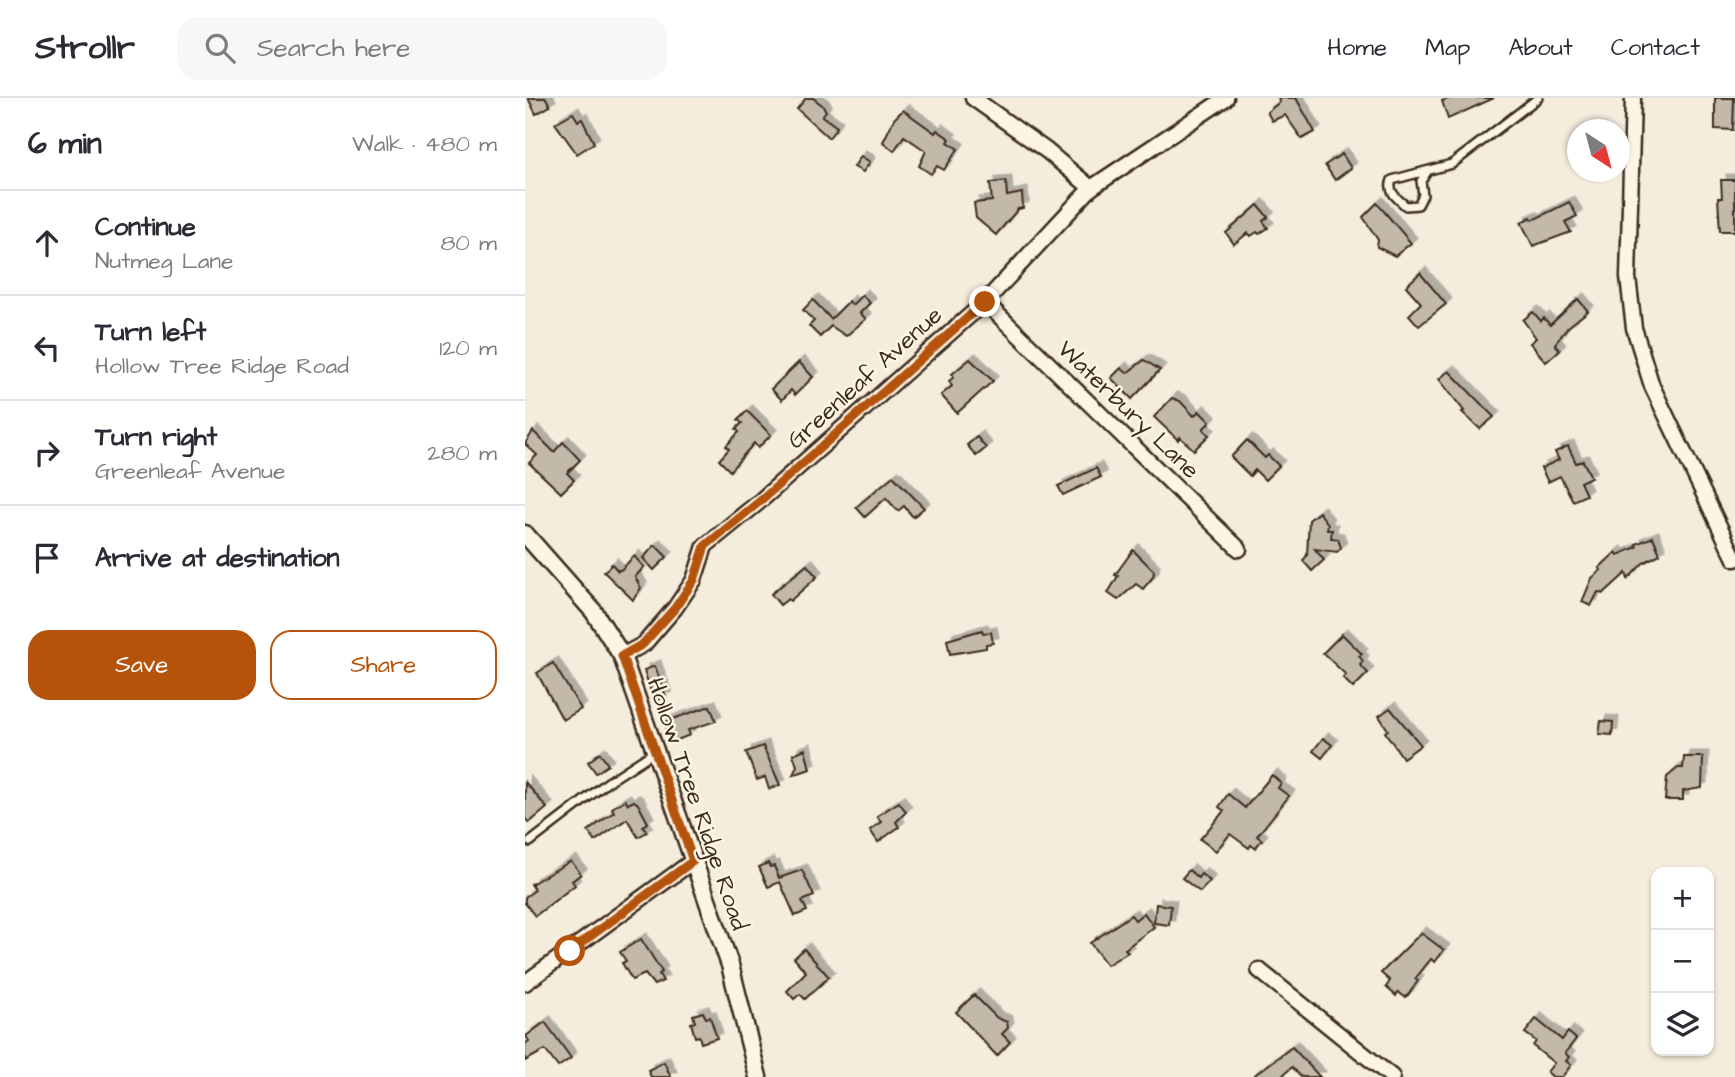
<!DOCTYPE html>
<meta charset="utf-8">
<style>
:root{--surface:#fff;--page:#f7f7f7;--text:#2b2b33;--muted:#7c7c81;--line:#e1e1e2;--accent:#b45309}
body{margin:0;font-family:"Architects Daughter",sans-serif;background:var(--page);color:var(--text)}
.controls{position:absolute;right:21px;bottom:21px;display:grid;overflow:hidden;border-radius:14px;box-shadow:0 2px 5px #0004}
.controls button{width:63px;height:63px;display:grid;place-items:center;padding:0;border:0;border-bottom:2px solid var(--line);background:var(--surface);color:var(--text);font:35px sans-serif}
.compass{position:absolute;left:1042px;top:21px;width:63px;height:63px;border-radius:50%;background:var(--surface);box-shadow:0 2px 5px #0004;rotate:144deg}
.stop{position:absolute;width:21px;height:21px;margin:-16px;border:5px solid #b45309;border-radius:50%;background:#fff}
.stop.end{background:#b45309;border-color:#fff;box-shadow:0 2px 7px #0008}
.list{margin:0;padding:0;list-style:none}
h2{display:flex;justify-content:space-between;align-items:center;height:91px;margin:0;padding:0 28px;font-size:30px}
h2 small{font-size:23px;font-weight:400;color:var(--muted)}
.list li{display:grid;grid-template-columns:46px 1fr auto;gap:21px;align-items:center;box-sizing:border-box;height:105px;padding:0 28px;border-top:2px solid var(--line)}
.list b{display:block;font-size:26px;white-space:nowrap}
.list p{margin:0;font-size:23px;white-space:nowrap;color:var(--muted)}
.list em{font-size:23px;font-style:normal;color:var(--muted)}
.actions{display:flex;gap:14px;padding:21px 28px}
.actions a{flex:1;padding:16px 0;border:2px solid var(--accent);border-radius:21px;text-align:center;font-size:24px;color:var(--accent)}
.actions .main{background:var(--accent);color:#fff}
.icon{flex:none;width:38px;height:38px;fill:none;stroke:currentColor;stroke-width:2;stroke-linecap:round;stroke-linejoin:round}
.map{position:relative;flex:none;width:1210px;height:979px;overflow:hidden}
header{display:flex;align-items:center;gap:42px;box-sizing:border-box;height:98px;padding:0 35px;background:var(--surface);border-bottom:2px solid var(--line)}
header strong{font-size:33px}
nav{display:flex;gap:38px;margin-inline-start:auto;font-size:24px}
.search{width:490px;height:63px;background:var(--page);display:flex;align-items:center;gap:18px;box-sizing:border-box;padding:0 24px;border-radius:21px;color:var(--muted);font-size:26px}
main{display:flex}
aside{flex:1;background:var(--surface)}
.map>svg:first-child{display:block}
</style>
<header>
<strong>Strollr</strong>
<div class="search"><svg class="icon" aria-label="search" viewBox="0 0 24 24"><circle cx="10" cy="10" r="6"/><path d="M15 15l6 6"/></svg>Search here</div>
<nav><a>Home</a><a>Map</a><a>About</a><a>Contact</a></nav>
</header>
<main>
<aside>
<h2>6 min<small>Walk · 480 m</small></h2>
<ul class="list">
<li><svg class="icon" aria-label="ahead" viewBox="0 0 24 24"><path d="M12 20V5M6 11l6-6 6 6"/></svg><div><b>Continue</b><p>Nutmeg Lane</p></div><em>80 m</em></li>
<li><svg class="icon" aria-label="left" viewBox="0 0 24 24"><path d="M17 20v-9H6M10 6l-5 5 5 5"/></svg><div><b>Turn left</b><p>Hollow Tree Ridge Road</p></div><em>120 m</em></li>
<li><svg class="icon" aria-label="right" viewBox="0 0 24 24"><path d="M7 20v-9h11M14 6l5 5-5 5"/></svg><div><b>Turn right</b><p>Greenleaf Avenue</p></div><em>280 m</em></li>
<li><svg class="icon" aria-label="arrive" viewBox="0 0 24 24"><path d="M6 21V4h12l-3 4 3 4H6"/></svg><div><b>Arrive at destination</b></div></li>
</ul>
<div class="actions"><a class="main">Save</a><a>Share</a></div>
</aside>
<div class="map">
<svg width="1210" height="979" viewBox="0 0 1210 979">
<defs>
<filter id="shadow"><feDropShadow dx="5.5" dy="-5.5" stdDeviation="0" flood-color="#0004"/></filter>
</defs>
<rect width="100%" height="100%" fill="#f4eddd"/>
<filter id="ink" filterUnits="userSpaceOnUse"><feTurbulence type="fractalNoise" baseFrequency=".0143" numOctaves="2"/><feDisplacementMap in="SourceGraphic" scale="14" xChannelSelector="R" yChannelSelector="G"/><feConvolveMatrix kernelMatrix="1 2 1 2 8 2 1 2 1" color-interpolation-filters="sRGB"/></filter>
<g filter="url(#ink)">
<!-- building -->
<g fill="#c3b9aa" stroke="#3b2a1e" stroke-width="2" filter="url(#shadow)">
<path d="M3,0H21L25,8L11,16Z"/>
<path d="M281,0H288L297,7L301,13L297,18L312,29L304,40L272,11Z"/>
<path d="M753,0H771L790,34L777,41L760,17L747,23L742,14L755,4Z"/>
<path d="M926,0H969L923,21L917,3Z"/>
<path d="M1190,0H1209L1208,32L1190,31Z"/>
<path d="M378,12L410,35L412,32L425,41L423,44L433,51L419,72L412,68L406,76L394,68L401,53L379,38L369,53L358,44L369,21Z"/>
<path d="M48,15L53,23L57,21L69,45L52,56L30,25Z"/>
<path d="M817,56L826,70L810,82L800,67Z"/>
<path d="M336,58L345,64L338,74L329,69Z"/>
<path d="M1196,82H1210V133H1195L1193,100H1197Z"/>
<path d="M481,83L482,98L497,95L498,110L493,111L471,137L451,120L449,105L467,103L465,85Z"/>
<path d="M1044,104L1052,118L1040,124L1046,134L1008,148L996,124L1006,119L1008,122Z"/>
<path d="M852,105L886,145L870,158L852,149L853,142L838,119Z"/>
<path d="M733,107L743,119L738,123L743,130L734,136L732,134L726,138L723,135L709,146L701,135Z"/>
<path d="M895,175L921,206L894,228L884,217L896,205L881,188Z"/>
<path d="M337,197L345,205L335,215L341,221L321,238L306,228L295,239L284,228L289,223L278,212L288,202L306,221L324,203L327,207Z"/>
<path d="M1053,201L1063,213L1042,230L1030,246L1035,252L1021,264L1005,245L1011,240L998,222L1008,214L1016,223L1019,220L1025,227Z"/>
<path d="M445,261L468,283L432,315L416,297L427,288L424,283L429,279L427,276Z"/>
<path d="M619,262L635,272L607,301L586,280L596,270L602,275Z"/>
<path d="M274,264L288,279L270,297L266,292L257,302L246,291Z"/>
<path d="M924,273L969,319L955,331L937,314L939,313L914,281Z"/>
<path d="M647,300L655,303L669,318L674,313L685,324L678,331L684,337L669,352L655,339L653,342L629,319Z"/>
<path d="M222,313L246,337L233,350L229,345L205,373L194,362L204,351L201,348L214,334L211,331L217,325L213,322Z"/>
<path d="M8,333L29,354L38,344L55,362L42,375L49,382L36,395L4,365L12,357L0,346Z"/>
<path d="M452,339L461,350L451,358L442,347Z"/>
<path d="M722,342L740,360L743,357L754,368L740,382L730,372L725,378L706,359Z"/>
<path d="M1043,348L1051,365L1058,363L1066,379L1055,384L1061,397L1048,403L1035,378L1023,384L1016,370L1034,362L1030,354Z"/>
<path d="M571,370L576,379L538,397L533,388Z"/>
<path d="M368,378L399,410L388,419L379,408L373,413L361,400L340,419L331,409Z"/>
<path d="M794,414L803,426L802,432H807L806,440L813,441L816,450L812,454L790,451L799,462L787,473L778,463L782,457L784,422Z"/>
<path d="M1128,439L1135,456L1118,465L1103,481L1101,475L1078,496L1073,494L1066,508L1057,504L1067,480L1076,472L1074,470L1091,454L1093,457L1112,449L1111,446Z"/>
<path d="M130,447L142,459L129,472L118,460Z"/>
<path d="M608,452L629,473L628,479L618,491L611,486L593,502L583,495L593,478L590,477Z"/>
<path d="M109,458L119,469L110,479L116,490L108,502L79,474L87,466L93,473L97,471Z"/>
<path d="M282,467L292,479L265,503L263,501L255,507L246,496Z"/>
<path d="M457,532L458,535L466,534L468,545L461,546V550L425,556L422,542Z"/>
<path d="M817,536L837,556L834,558L838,563L835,567L843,575L828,590L818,580L821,577L798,555Z"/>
<path d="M28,565L56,611L38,622L12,575Z"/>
<path d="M130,568L141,599L129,603L119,572Z"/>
<path d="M185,608L191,623L163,632L165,637L147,644L139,624Z"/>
<path d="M865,610L896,647L878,660L860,634L863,632L854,618Z"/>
<path d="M1076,623L1088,624L1087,637L1074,636Z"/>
<path d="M798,640L807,647L797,660L788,653Z"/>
<path d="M238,648L255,687L244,691L240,679L232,682L221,654Z"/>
<path d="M280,651L285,671L268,677L272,668L268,656Z"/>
<path d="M75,655L83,667L71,675L63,664Z"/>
<path d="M1159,659H1178L1177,690L1158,693V702H1140L1142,679L1153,670H1158Z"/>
<path d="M747,677L756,685L753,690L764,698L732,738L737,742L730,750L726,747L724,750L705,736L691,753L675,741L699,713L694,709L703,696L720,710Z"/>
<path d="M0,684L22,710L4,725L0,720Z"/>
<path d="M100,702L103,706L109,703L113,706L123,725L118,728L122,734L113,739L102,721L70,743L63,733L89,714L87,710Z"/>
<path d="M374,704L381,714L371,724L374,729L353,744L345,732L356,724L352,718Z"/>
<path d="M46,763L56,776L47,783L50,787L10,818L0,805V799L10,792L6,786Z"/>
<path d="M243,765L245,769L249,768L254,780L277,772L289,798L277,803L282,813L270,818L255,784L243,789L234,769Z"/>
<path d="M664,772L673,780L676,776L685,783L675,794L657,780Z"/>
<path d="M631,806L646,808L644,827L629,825Z"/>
<path d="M619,815L629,829L600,851L603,854L582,867L565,845L606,817L610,822Z"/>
<path d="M896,835L919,852L910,864L906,861L890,881L893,883L883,897L880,899L873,894L871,898L861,889L865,883L856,875Z"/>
<path d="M116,841L137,874L134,876L138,883L129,887L120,876L107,882L97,865L101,863L95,854Z"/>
<path d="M279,851L304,879L280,901L275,896L269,901L262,893L281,874L269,860Z"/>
<path d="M449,897L472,920L482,924L483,930L477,936L485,944L472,958L431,914Z"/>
<path d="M178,914L181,920L185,919L192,940L176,945L174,938L170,939L166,925L170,924L168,917Z"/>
<path d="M1011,921L1037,942L1043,934L1051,941L1040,955L1044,959L1041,963L1046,967L1037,979H1028L1022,974L1029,965L1008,948L1011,943L1000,935Z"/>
<path d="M20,924L46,960L33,969L20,952L0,963V946L4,943L1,938Z"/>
<path d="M767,949L795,979H776L767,969L756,979H727Z"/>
<path d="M139,964L146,979H126L123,972Z"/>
</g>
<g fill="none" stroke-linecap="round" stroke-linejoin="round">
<defs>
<g id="service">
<path d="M902,74L896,83L898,97L893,107L881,108C873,101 862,94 867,82L927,66L1013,0"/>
<path d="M5,744L83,684L129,654"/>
</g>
<g id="minor">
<path d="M448,0L522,53L566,90"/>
<path d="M1108,0L1103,179L1109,230L1127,288L1210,461"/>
<path d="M460,204L714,451"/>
<path d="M97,558L119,546L150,510L169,482L180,448L234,404L460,204L566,90L701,0"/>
<path d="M734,872L867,979"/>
<path d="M0,885L168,763"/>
</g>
<path id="tertiary" d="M0,436L69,514L97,558L205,867L233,979"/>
</defs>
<!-- service casing -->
<use href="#service" stroke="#3b2a1e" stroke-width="12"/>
<!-- minor casing -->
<use href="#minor" stroke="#3b2a1e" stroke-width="19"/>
<!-- tertiary casing -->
<use href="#tertiary" stroke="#3b2a1e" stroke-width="21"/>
<!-- service -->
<use href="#service" stroke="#fcf5e5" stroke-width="7"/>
<!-- minor -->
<use href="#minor" stroke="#fcf5e5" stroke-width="14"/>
<!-- tertiary -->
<use href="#tertiary" stroke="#fcf5e5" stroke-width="16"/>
</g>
</g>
<g fill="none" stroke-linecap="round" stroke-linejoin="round" filter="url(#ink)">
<!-- route -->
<path stroke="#b45309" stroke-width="9" d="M45,853L168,763L97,558L118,546L150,510L169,482L180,448L234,404L460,204"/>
</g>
<g text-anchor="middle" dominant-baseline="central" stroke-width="5" stroke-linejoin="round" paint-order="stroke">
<!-- street labels -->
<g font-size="24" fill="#3b2a1e" stroke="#fcf5e5">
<text transform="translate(340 280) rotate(-42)">Greenleaf Avenue</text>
<text transform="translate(603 312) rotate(44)">Waterbury Lane</text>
<text transform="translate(172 706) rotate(71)">Hollow Tree Ridge Road</text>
</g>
</g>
</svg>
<div class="controls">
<button>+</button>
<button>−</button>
<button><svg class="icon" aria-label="layers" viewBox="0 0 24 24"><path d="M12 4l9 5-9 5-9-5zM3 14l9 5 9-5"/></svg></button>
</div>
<svg class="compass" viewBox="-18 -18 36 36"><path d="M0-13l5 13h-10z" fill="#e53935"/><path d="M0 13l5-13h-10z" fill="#7c7c81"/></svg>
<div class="stop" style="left:45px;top:853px"></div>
<div class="stop end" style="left:460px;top:204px"></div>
</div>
</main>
